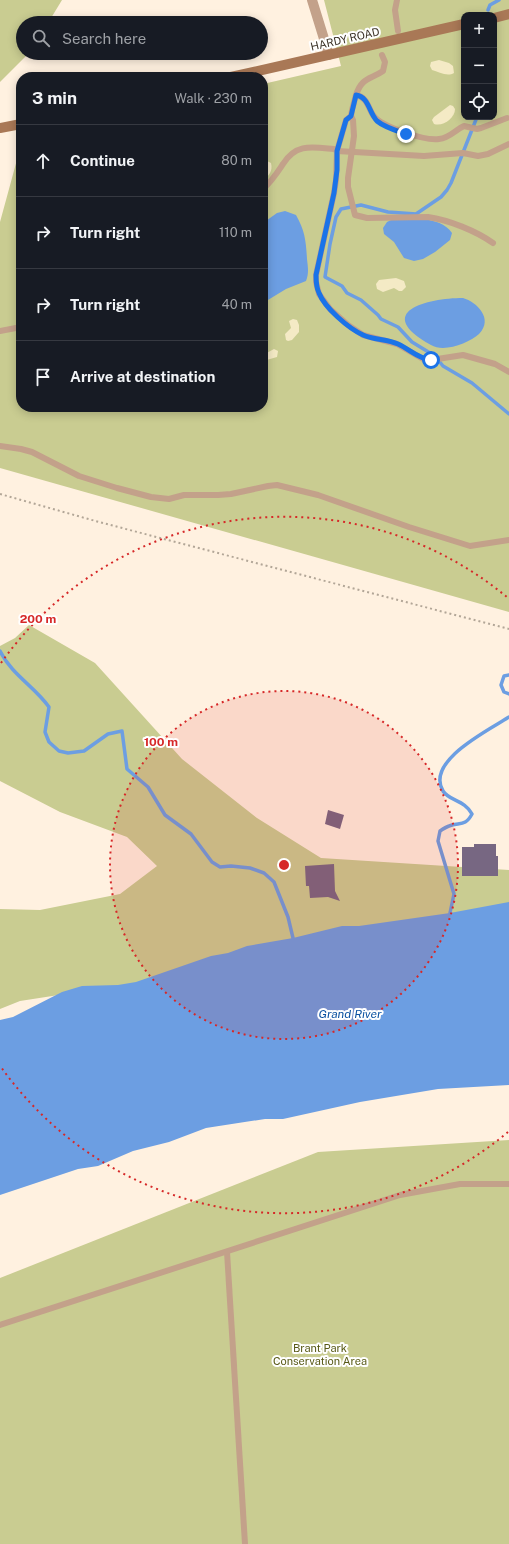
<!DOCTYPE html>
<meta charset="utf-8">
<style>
:root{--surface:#171b24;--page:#20242c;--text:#f1f3f6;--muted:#9ea1a6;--line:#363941}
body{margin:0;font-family:"Public Sans",sans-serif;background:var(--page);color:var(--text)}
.controls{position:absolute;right:12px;top:12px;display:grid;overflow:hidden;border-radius:8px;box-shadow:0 2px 10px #0003}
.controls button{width:36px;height:36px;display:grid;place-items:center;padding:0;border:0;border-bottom:1px solid var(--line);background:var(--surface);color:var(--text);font:20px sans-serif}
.stop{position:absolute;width:12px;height:12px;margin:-9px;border:3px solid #1a73e8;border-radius:50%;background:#fff}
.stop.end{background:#1a73e8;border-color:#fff;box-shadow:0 1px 4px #0008}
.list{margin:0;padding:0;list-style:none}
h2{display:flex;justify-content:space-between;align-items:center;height:52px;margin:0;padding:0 16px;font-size:17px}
h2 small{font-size:13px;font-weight:400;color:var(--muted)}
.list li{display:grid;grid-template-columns:26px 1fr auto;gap:12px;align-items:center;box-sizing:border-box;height:72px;padding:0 16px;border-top:1px solid var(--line)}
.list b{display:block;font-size:15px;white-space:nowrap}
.list em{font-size:13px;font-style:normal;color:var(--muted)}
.icon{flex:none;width:22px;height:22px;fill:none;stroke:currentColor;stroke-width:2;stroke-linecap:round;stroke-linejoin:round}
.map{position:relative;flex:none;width:509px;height:1544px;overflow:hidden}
.search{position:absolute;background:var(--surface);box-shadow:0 2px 10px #0003;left:16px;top:16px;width:252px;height:44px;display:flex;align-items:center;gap:10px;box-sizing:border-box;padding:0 14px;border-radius:22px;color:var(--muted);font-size:15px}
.panel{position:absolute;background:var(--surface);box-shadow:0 2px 10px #0003;left:16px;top:72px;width:252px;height:340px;border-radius:16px}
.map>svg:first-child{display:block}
</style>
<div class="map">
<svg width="509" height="1544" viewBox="0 0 509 1544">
<rect width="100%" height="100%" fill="#fff1e0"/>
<!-- green -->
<g fill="#c9cc91" fill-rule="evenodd">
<path d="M0,0H62L48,23H23V53H29L0,82Z"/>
<path d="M324,0H509V612L0,468V222L21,145V407H263V84L341,66ZM464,15H494V117H464Z"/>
<path d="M29,625L95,663L182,759L257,818L321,858L509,870V907L149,981L20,1001L0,1009V909L40,910L120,894L157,866L127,837L60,812L0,781V646L15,638Z"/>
<path d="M509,1140V1544H0V1278L318,1152Z"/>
</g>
<!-- sand -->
<g fill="#f4eac5">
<path d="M439,60L449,63L453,66L454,73C447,77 439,72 432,70L430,66L431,62Z"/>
<path d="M450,105L453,106L455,109C455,118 443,127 434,124L432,120L434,117Z"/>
<path d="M267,161L271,163C273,171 269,176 263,180V163Z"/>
<path d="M396,278L404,281L406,287L402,291H399L394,288L383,292L377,289L376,284L379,280Z"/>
<path d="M293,319L297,320L299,325V332L292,340L288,341L286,340L285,334L291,328L289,321Z"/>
<path d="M274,349L278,351L277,357L263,361V355Z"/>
</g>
<!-- water -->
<g fill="#6c9ee2">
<path d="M285,211L296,215C305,231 306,241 307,259C308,268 309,273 306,281L286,289L263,303V223L277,213Z"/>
<path d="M424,219C435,221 445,223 452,233L450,240L435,252L423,259L414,261L404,258L394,242L384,234L383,228L387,222L391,220Z"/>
<path d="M463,298C477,302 494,319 479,334C469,343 444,353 431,345C372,312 427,298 463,298Z"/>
<path d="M509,902V1085L438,1089L360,1102L283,1119H265L206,1128L169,1142L133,1151L98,1166L78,1169L0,1195V1020L13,1017L62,992L82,986L118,985L136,982L211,956L228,953L247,946L293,938L342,926H359L450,913Z"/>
</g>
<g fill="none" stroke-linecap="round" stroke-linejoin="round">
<!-- stream -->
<g stroke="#6c9ee2" stroke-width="3.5">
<path d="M488,10L490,5L499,0"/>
<path d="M477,117L451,183L447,190L441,197L416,214L388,212L361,205L341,209L336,217L330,244L325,277L342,286L347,293L361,300L378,315L381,319L398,327L412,342L435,356L443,366L472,383L509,414"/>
<path d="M0,651C12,675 34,686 49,707L45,732L49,742L59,751L68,753L84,751L108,734L122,731L127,769L148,787L165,815L191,834L212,862L220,867L231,866L250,868L264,873L274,882L288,917L293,938"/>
<path d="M509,675L504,676L501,685L504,692L509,694"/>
<path d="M450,913L454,894L438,841L440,831C443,829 446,827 449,826C460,822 465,827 472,814C465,800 449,801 443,791C425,761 489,730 509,717"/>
</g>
</g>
<!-- building -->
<g fill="#776782">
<path d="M328,810L344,815L340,829L325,824Z"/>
<path d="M474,844H496V856H498V876H462V847H474Z"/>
<path d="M334,864L335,891L340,901L328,897L310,898L309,886H306L305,866Z"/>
</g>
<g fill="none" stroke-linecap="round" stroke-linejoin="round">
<!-- path -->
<path stroke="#b2a697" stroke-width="2" stroke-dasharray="2 3" stroke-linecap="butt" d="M0,494L99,522L509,629"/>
<!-- service -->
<g stroke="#c3a18a" stroke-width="6">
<path d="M397,0L395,10L398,31"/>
<path d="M356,95C362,77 370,80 383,71L385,62L382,55"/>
<path d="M351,116L346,120L337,151L424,156L463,153L478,156L488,154L509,144"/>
<path d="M263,189C272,181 277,173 283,164C296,143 312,147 334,149L337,151L336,180L334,193L316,275V282L319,294L330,309L348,325L363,335L397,344L423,359L431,360L463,355L495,364L509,372"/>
<path d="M493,243C476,231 449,220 428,217L367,218L355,215L348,187V178L354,136L353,120L351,116L352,110L356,95C367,97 368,107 373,115C381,127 425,141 439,139C450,138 455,130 464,126L477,129L481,128L507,118"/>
<path d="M0,331L21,327"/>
<path d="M0,446L21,449L32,452L79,476L117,488L151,497L169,499L184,495H218L231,494L268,486L277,485L318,495L409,527L470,546L509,540"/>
<path d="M227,1252L245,1544"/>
<path d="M0,1325L400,1195L460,1184H509"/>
</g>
<!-- minor -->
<path stroke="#c3a18a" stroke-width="10" d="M312,0L329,55"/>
<!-- secondary -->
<g stroke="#a97856" stroke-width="10">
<path d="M494,18L509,14"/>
<path d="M231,77L464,24"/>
<path d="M0,128L21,124"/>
</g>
</g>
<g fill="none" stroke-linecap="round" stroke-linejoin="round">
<!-- route -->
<path stroke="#1a73e8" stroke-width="5" d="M406,134C397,131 384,127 377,121C369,113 369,97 356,95L351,116L346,120L337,151V170L334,193L316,275C316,281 316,287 319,293C325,308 348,328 363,335C374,340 387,339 398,344C411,350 417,358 431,360"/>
</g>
<!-- distance rings -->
<circle cx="284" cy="865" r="174" fill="#d62828" fill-opacity=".12"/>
<g fill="none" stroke="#d62828" stroke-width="2" stroke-dasharray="2 4">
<circle cx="284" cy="865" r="174"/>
<path d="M508 1132A348 348 0 0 1 1 1067M1 663A348 348 0 0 1 508 598"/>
</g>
<g text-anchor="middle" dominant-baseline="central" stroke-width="4" stroke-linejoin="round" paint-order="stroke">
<!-- street labels -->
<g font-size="11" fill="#393025" stroke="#fff">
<text transform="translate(345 39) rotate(-13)">HARDY ROAD</text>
</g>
<!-- park labels -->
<g font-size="11" fill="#575815" stroke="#fff">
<text x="320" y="1348">Brant Park<tspan x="320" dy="13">Conservation Area</tspan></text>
</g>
<!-- water labels -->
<g font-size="12" font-style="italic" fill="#0b51a1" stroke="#fff">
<text x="350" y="1014">Grand River</text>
</g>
</g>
<circle cx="284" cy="865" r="6" fill="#d62828" stroke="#fff" stroke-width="2"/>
<g font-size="12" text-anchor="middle" font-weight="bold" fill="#d62828" stroke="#fff" stroke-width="4" stroke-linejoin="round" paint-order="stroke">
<text x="38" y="623">200 m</text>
<text x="161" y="746">100 m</text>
</g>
</svg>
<div class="controls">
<button>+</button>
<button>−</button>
<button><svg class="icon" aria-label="locate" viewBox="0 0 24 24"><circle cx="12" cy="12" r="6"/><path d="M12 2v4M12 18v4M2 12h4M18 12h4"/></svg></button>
</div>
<div class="stop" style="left:431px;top:360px"></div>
<div class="stop end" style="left:406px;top:134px"></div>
<div class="search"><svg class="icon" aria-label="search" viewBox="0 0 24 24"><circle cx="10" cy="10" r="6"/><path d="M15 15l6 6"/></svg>Search here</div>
<section class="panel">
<h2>3 min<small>Walk · 230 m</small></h2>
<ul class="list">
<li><svg class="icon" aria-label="ahead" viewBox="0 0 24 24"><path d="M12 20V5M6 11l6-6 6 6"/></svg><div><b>Continue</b></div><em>80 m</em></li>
<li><svg class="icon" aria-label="right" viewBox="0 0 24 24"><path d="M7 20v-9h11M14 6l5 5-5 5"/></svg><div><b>Turn right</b></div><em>110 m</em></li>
<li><svg class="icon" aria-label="right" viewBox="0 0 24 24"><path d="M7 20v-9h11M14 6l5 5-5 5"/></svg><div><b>Turn right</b></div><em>40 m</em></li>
<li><svg class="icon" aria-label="arrive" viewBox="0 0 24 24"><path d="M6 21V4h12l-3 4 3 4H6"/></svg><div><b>Arrive at destination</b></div></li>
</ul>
</section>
</div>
